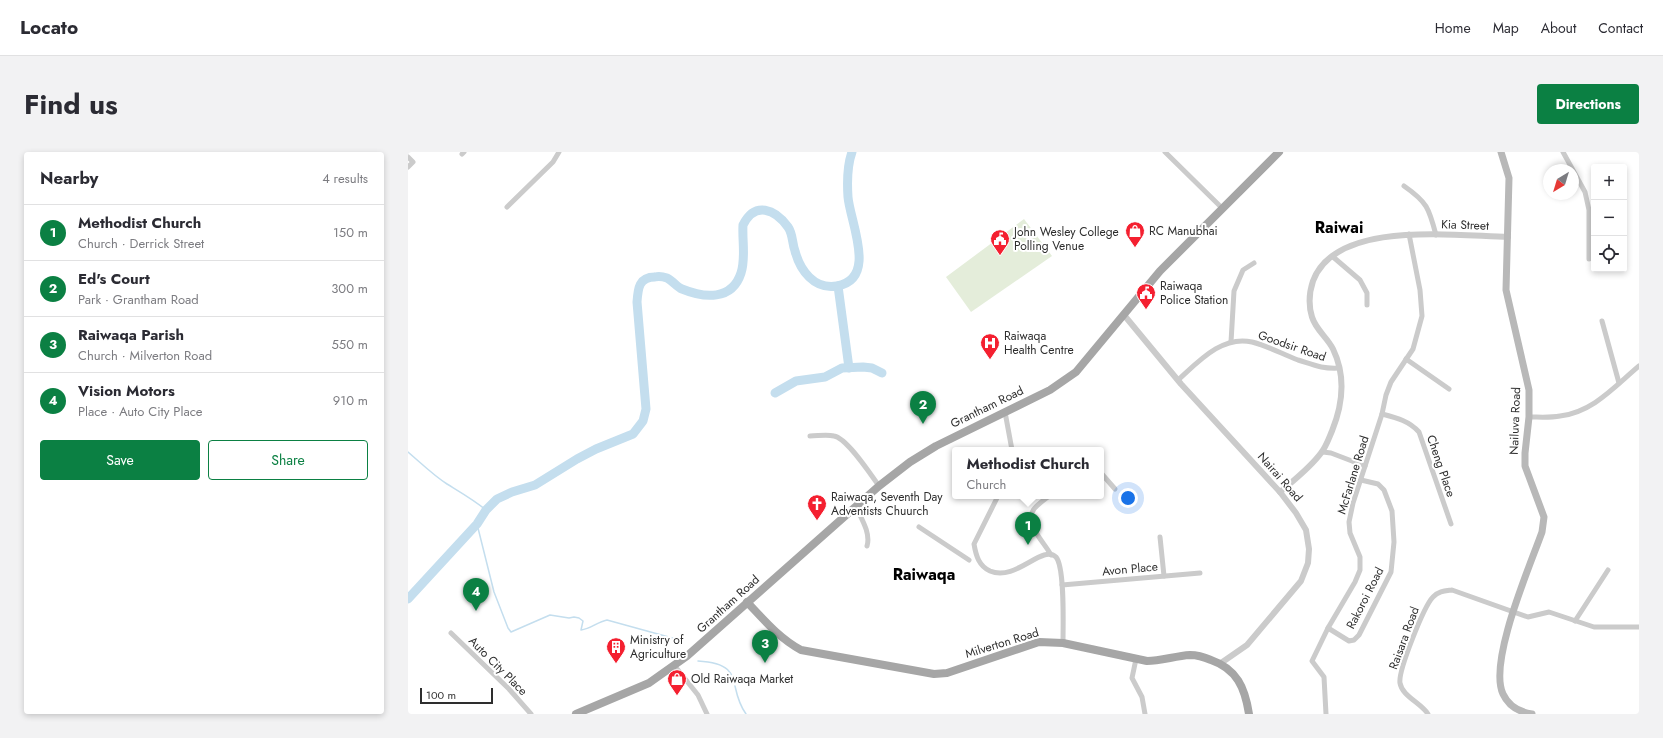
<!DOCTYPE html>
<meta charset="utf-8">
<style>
:root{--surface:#fff;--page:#f2f2f3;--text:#2b2b33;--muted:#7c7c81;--line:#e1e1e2;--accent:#0b8043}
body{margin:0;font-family:Jost,sans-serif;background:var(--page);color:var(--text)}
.controls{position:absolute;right:12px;top:12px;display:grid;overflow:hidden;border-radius:4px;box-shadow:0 2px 6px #0003}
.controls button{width:36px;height:36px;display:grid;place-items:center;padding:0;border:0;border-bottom:1px solid var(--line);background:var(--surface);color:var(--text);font:20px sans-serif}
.compass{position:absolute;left:1135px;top:12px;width:36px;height:36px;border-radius:50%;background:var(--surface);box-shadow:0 2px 6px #0003;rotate:218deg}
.scale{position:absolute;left:12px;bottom:10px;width:73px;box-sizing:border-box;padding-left:4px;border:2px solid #2e2e2e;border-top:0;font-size:11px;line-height:14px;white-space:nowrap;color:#2e2e2e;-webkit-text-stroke:3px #fff;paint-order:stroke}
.you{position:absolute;left:720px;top:346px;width:14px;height:14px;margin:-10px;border:3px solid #fff;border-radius:50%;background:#1a73e8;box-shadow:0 0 0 6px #1a73e833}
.badge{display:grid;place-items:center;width:26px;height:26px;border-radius:50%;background:var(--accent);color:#fff;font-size:13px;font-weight:700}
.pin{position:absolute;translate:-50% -33px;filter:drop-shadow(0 1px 2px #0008)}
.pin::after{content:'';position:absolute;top:21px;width:14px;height:12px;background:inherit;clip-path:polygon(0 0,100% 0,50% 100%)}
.popup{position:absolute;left:544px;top:295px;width:152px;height:52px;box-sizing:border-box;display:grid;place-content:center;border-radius:4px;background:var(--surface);filter:drop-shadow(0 1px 3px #0005);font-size:13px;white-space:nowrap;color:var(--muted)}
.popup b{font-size:15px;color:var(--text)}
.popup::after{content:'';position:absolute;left:50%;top:100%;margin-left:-8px;border:8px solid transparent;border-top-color:var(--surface)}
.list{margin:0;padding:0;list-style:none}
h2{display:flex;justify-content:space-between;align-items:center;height:52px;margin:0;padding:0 16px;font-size:17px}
h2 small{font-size:13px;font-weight:400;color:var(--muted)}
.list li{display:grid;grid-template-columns:26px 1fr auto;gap:12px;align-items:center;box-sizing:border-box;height:56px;padding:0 16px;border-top:1px solid var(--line)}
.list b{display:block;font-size:15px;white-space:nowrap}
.list p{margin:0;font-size:13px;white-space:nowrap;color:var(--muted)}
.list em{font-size:13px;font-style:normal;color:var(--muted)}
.actions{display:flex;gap:8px;padding:12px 16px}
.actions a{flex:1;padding:9px 0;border:1px solid var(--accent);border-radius:4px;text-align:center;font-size:14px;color:var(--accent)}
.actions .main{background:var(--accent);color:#fff}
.icon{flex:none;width:22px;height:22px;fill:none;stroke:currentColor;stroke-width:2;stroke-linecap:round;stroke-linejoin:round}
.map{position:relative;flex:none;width:1231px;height:562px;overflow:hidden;border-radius:4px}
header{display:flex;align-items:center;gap:24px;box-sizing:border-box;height:56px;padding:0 20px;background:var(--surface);border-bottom:1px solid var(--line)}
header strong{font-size:19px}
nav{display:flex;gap:22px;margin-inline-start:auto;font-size:14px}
.intro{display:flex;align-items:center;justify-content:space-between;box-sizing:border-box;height:96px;padding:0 24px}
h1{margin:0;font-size:28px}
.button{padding:10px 18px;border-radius:4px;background:var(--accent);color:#fff;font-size:14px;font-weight:700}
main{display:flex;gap:24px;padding:0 24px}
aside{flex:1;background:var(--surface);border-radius:4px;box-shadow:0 2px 6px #0003}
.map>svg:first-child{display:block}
</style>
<header>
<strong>Locato</strong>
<nav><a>Home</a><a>Map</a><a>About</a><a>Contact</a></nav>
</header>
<div class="intro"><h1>Find us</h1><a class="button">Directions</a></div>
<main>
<aside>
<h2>Nearby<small>4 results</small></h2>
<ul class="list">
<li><span class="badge">1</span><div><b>Methodist Church</b><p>Church · Derrick Street</p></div><em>150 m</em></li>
<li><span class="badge">2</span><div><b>Ed's Court</b><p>Park · Grantham Road</p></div><em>300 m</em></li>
<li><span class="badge">3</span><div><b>Raiwaqa Parish</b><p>Church · Milverton Road</p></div><em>550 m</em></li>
<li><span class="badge">4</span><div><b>Vision Motors</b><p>Place · Auto City Place</p></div><em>910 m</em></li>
</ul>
<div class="actions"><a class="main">Save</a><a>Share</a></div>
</aside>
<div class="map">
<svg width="1231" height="562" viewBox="0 0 1231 562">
<rect width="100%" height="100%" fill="#fff"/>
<!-- green -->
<path fill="#e4edda" d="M616,67L644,104L563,160L538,125Z"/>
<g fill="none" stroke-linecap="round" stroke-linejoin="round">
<!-- stream -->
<g stroke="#c4deee" stroke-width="1.5">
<path d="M0,300C13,311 25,323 39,332C52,340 66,348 78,358"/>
<path d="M69,372L86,440L100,476L103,480L142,463L161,466L166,465L171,466L175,469L173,478C183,477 189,470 199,468L268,487L275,491"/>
<path d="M290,509C339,512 318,534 338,562"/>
</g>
<!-- river -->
<g stroke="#c4deee" stroke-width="9">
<path d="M430,134L441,216"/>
<path d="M367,241L388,229L417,225L434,216L455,215L464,216L474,221"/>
<path d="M0,447L69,372L78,358L89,347L104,340L127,333L169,307L188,297L225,282L235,269L238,257L229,150C230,136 231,125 247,125C251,124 256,125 259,126C265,129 269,135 274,137C296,146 324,149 333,121C338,106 334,89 335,73C347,49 367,57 380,75C385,82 384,91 387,99C392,118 406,138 429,134C470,127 442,70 440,45C439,30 439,14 444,0"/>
</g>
<!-- minor -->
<g stroke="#cbcbcb" stroke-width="5">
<path d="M757,0L814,56"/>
<path d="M1155,0L1177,40L1181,58V107"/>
<path d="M54,2L56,0"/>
<path d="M0,5L5,10L0,15"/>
<path d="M996,34C1019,50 1021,56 1028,83"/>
<path d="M99,55L145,10L151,0"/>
<path d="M924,104L952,128L959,141V153"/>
<path d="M1194,169L1211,231"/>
<path d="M823,190L826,139L835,118L846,111"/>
<path d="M998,207L1041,237"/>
<path d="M770,228C790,210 814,183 844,190C860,194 874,202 890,208C906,213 914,217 931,216"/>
<path d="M597,260L604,298"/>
<path d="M974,262C989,266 1001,269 1011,280L1043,372"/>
<path d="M1121,265C1131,265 1142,266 1152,264C1185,260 1206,235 1231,214"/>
<path d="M402,284C410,284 418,282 426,284C439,286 463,323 471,334"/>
<path d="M915,300L923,301L957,314"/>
<path d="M693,321L707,337"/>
<path d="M590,344L566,392C568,404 571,414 582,419C608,430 634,392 648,405C657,415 655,475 655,491"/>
<path d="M641,344C636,348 630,352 626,357C615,371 637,391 643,403"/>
<path d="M448,355C453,366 463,381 459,394"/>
<path d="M511,375L561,408"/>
<path d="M752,385L756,424"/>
<path d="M654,433L792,421"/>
<path d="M1167,469L1200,418"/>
<path d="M920,476L941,489L946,488L951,483L983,420L986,390L984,359L976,338L970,332L953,328"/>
<path d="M43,481L101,537L123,562"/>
<path d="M728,507L724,526L734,545L737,562"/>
<path d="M266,513L290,543L299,562"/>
<path d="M918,562L916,525L904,509L920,476L947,430L952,418V405L942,381L941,370L945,351L974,262L978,243L983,230L1005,197L1014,164L1012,138L1001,82"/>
<path d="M1020,562C1013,551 994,544 992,531C990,519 1016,454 1025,445C1031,439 1037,439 1044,438L1120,465L1141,460L1186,475H1231"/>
</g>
<!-- tertiary -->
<g stroke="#cbcbcb" stroke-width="6">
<path d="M716,163L773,232L872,340L888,361L898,378L901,397L900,411L893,429L839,493L813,511"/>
<path d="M872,340C886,328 902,316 913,301C918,295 921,286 924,279C935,252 938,224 925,197C919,185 908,178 904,165C900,152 901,141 905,129C928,67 1048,84 1100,85"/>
</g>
<!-- secondary -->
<path stroke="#b8b8b8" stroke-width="7" d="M1093,0L1101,26L1098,138L1121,238V265L1117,301V314L1136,365L1134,380C1122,414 1080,510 1095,542C1101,555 1111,560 1124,562"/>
<!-- primary -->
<g stroke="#a6a6a6" stroke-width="8">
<path d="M339,450C356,468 371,486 393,498L526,522L539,521L631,490L655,491L739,509C753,509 767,504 782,503C788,503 796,505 803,508C829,517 837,536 841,562"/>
<path d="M168,562L241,531L279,504L471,334L502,310L528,294L642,238L668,220L752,119L871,0"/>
</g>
</g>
<!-- icons -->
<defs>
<symbol id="shop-pin" viewBox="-11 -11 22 30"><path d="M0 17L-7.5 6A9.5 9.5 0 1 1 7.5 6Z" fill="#f42030" stroke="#fff"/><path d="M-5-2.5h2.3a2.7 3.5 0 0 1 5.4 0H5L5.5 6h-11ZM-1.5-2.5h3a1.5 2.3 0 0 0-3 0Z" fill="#fff"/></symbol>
<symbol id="civic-pin" viewBox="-11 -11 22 30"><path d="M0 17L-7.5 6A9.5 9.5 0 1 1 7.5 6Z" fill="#f42030" stroke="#fff"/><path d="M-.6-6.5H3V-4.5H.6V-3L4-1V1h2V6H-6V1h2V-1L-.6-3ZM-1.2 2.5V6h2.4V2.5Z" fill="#fff"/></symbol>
<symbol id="hospital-pin" viewBox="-11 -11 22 30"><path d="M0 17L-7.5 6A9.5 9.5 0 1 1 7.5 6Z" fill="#f42030" stroke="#fff"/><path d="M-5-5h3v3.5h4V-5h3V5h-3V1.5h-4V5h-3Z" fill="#fff"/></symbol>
<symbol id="church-pin" viewBox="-11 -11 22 30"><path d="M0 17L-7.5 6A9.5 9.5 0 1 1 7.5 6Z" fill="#f42030" stroke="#fff"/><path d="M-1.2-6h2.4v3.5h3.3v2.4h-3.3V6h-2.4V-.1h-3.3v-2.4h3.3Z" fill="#fff"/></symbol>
<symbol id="building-pin" viewBox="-11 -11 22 30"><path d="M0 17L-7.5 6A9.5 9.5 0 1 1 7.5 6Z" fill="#f42030" stroke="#fff"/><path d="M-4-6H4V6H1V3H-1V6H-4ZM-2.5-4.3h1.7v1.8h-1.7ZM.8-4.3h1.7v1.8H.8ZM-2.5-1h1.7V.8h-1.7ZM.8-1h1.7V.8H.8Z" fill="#fff"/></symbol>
</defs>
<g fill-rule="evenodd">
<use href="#shop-pin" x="716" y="68" width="22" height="30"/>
<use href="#civic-pin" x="581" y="76" width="22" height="30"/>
<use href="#civic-pin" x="727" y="130" width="22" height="30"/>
<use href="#hospital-pin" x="571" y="180" width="22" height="30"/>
<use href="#church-pin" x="398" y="341" width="22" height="30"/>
<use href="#building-pin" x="197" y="484" width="22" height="30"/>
<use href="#shop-pin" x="258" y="516" width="22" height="30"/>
</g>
<g text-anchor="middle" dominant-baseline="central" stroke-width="4" stroke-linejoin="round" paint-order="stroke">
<!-- street labels -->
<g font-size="12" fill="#2e2e2e" stroke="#fff">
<text transform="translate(1057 73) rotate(2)">Kia Street</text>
<text transform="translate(884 194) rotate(19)">Goodsir Road</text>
<text transform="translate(579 255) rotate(-26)">Grantham Road</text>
<text transform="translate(1107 269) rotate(-88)">Nailuva Road</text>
<text transform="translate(1033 314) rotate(71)">Cheng Place</text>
<text transform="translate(945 323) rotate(-73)">McFarlane Road</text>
<text transform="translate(872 325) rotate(49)">Nairai Road</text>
<text transform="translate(722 417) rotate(-5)">Avon Place</text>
<text transform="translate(957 446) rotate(-63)">Rakoroi Road</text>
<text transform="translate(320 452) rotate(-42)">Grantham Road</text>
<text transform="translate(996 486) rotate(-70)">Raisara Road</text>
<text transform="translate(594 491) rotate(-17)">Milverton Road</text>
<text transform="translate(90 514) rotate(45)">Auto City Place</text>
</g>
<!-- poi labels -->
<g font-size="12" fill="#2e2e2e" stroke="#fff" text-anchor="start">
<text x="741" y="79">RC Manubhai</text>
<text x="606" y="80">John Wesley College<tspan x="606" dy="14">Polling Venue</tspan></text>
<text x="752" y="134">Raiwaqa<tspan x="752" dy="14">Police Station</tspan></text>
<text x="596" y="184">Raiwaqa<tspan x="596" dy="14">Health Centre</tspan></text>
<text x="423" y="345">Raiwaqa, Seventh Day<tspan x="423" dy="14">Adventists Chuurch</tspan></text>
<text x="222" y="488">Ministry of<tspan x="222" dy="14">Agriculture</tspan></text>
<text x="283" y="527">Old Raiwaqa Market</text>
</g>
<!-- district labels -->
<g font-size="16" font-weight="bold" fill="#000" stroke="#fff">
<text x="931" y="75">Raiwai</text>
<text x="516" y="422">Raiwaqa</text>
</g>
</g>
</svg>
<div class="controls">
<button>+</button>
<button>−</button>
<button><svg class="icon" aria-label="locate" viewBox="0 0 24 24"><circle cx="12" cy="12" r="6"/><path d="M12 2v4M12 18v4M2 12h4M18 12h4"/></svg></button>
</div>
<svg class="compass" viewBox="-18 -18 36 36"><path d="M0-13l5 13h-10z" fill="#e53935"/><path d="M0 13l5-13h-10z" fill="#7c7c81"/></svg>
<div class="scale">100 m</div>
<div class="you"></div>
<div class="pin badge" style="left:620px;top:393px">1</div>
<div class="popup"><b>Methodist Church</b>Church</div>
<div class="pin badge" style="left:515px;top:272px">2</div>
<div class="pin badge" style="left:357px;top:511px">3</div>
<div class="pin badge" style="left:68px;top:459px">4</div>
</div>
</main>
